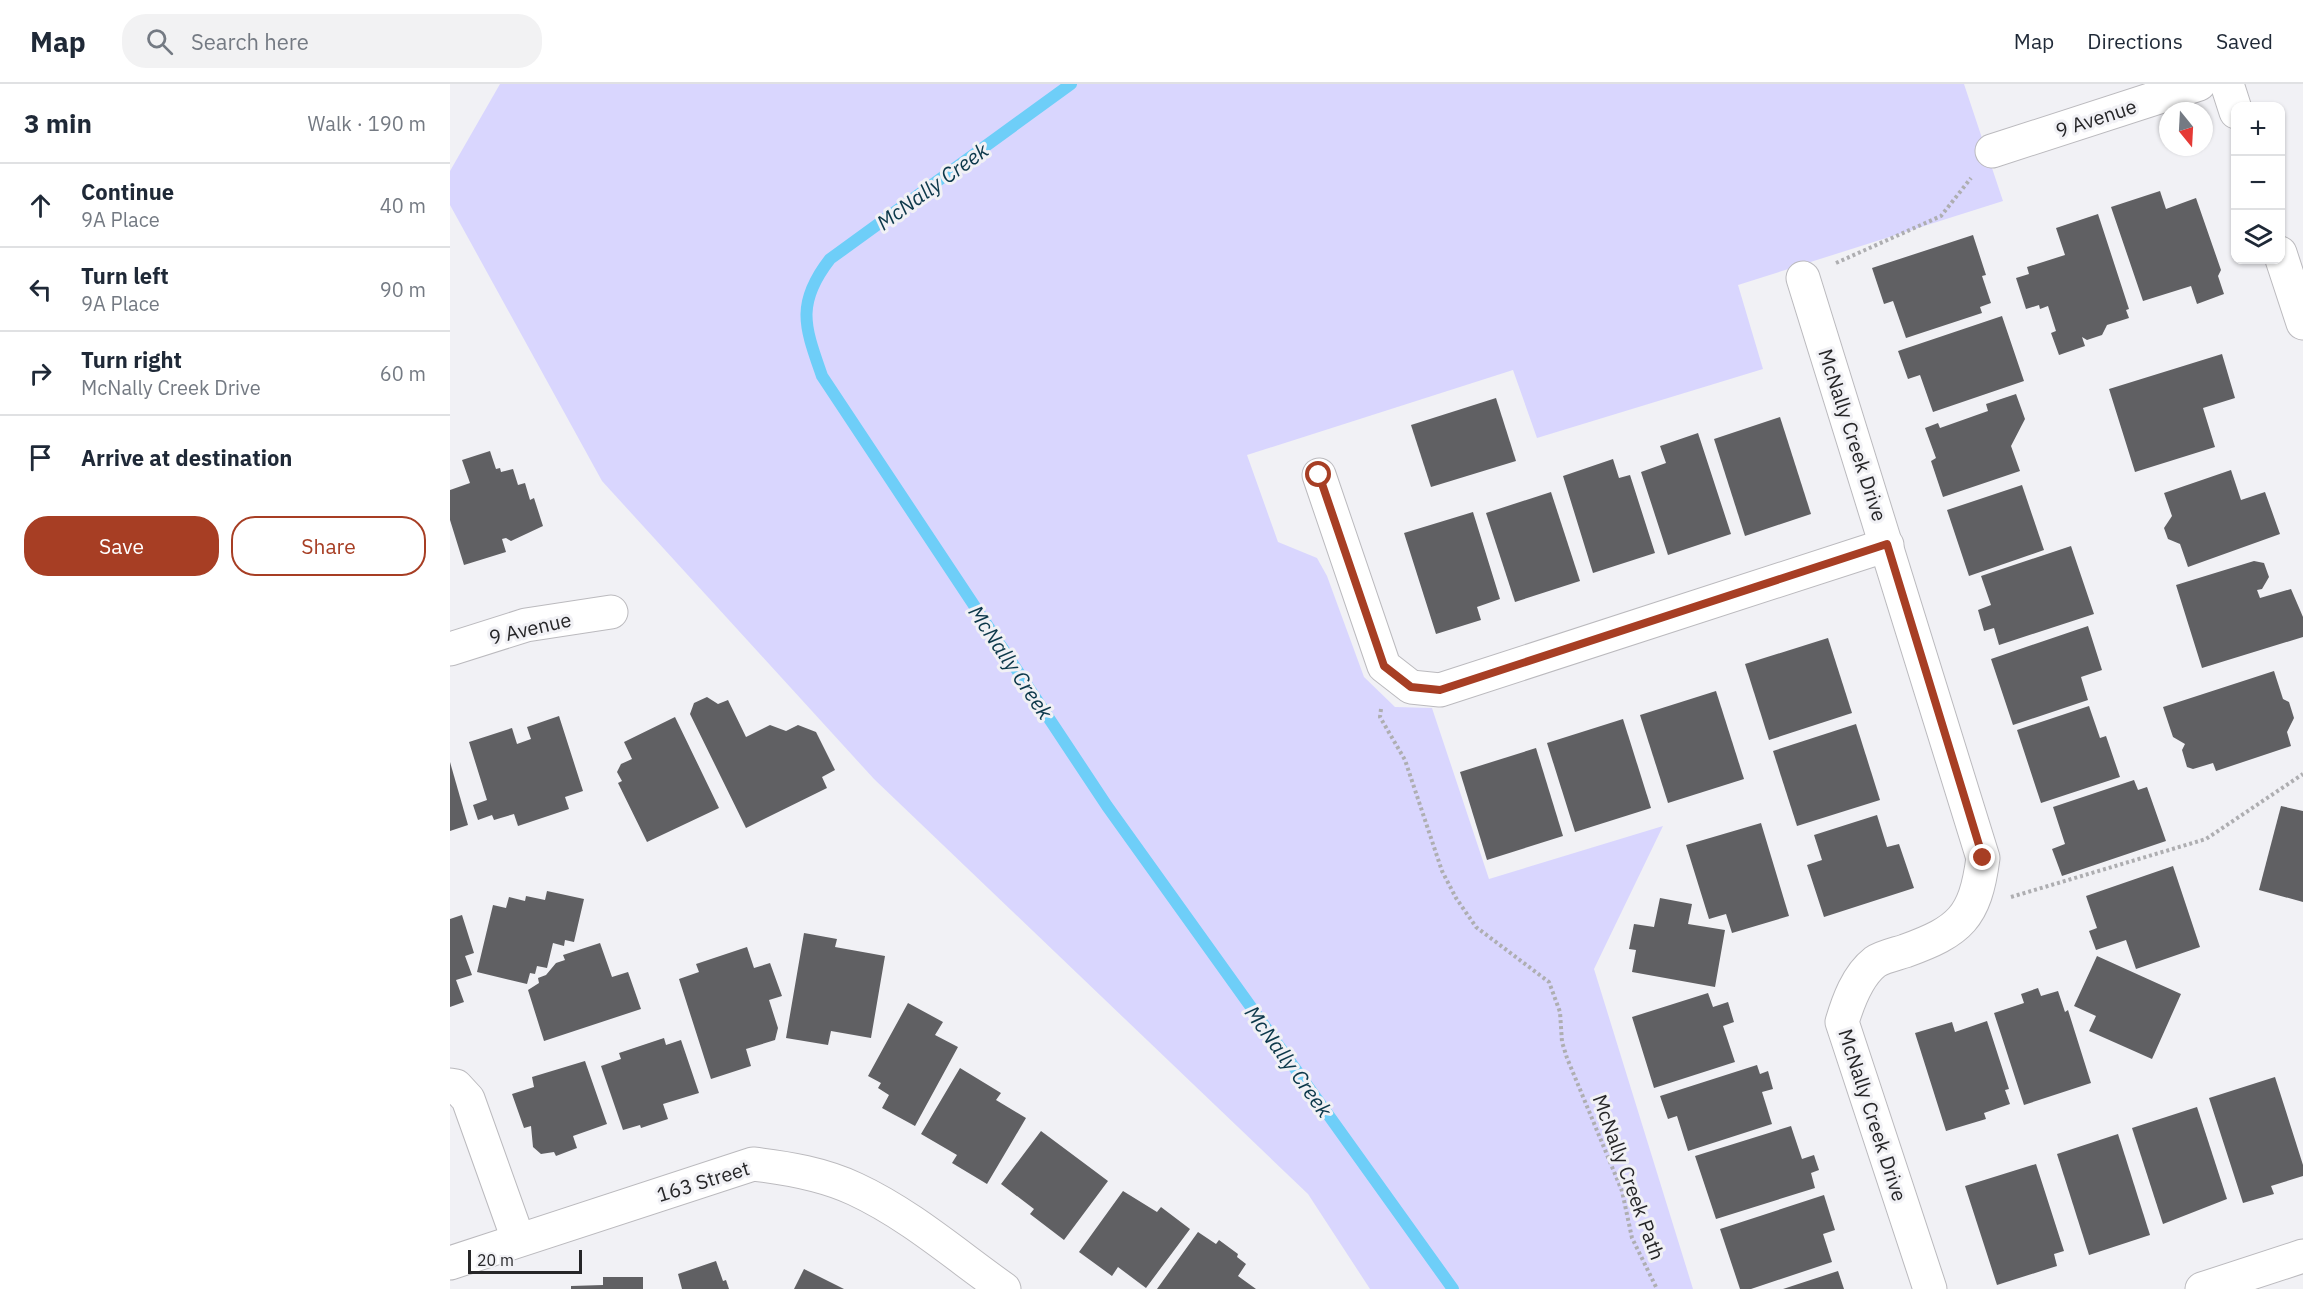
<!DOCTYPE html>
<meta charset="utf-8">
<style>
:root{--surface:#fff;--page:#f2f2f3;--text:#1f2937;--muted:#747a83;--line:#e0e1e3;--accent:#a73e24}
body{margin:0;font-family:"IBM Plex Sans",sans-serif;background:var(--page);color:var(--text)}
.controls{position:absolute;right:18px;top:18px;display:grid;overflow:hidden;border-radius:12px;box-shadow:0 2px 4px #0004}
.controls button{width:54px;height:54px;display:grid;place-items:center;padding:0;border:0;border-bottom:2px solid var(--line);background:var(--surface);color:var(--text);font:30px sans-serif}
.compass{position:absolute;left:1709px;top:18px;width:54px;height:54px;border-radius:50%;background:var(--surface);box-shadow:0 2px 4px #0004;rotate:162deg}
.scale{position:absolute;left:18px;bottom:15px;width:114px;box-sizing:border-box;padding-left:6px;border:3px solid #262628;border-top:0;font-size:16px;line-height:21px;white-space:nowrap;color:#262628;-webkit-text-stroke:4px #f1f1f5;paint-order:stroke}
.stop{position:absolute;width:18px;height:18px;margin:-14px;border:4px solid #a73e24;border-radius:50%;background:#fff}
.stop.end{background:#a73e24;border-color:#fff;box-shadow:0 2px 6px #0008}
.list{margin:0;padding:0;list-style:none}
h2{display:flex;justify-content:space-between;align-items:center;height:78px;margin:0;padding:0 24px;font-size:26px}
h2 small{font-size:20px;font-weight:400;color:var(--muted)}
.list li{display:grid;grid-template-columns:39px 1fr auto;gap:18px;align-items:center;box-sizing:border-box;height:84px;padding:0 24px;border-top:2px solid var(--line)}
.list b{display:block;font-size:22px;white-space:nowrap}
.list p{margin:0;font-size:20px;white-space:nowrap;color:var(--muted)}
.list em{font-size:20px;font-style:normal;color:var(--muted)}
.actions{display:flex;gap:12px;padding:18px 24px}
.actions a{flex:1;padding:14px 0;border:2px solid var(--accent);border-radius:24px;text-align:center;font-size:21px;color:var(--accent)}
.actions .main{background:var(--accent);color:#fff}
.icon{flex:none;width:33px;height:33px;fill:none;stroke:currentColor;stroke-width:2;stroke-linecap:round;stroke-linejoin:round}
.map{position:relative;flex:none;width:1853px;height:1205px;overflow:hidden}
header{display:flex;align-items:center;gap:36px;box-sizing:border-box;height:84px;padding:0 30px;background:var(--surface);border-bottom:2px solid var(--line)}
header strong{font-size:28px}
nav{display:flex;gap:33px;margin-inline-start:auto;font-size:21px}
.search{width:420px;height:54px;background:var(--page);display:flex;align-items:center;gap:15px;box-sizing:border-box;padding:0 21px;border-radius:24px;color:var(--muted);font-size:22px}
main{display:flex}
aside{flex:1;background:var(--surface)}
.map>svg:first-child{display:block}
</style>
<header>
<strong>Map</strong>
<div class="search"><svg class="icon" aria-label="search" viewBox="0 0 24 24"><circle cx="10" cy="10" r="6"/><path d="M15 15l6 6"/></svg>Search here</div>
<nav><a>Map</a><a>Directions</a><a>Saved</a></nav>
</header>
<main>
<aside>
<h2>3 min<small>Walk · 190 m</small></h2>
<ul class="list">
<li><svg class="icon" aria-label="ahead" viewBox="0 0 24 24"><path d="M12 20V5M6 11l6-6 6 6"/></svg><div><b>Continue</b><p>9A Place</p></div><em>40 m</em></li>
<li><svg class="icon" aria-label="left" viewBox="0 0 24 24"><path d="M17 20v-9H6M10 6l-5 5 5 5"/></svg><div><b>Turn left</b><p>9A Place</p></div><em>90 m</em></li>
<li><svg class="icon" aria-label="right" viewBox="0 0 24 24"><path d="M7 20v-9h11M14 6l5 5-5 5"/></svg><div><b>Turn right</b><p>McNally Creek Drive</p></div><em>60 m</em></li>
<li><svg class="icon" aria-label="arrive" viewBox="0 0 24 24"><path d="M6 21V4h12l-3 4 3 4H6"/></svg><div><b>Arrive at destination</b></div></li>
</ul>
<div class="actions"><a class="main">Save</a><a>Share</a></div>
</aside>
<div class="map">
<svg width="1853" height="1205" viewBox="0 0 1853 1205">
<rect width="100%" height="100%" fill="#f1f1f5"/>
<!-- green -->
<path fill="#d9d6fe" d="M50,0H1514L1553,117L1288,201L1313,285L1087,354L1063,286L797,371L828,458L867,474L877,492L914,593L945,623L982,624L1039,795L1213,742L1144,885L1243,1205H920L858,1110L424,695L152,397L0,121V87Z"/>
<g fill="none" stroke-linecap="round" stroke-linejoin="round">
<!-- stream -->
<path stroke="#6ecef8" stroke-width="12" d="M621,0L380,175C345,220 355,243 372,292L657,722L1003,1205"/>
</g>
<!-- building -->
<g fill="#606063">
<path d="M1710,107L1716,125L1746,114L1771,186L1768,192L1774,210L1747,220L1741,202L1693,217L1661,123Z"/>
<path d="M1648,130L1679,225L1676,226L1679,234L1657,241L1652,251L1637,256L1632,253L1635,262L1609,271L1601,249L1606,247L1598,222L1590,225L1589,221L1576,225L1566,194L1579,190L1577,183L1615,171L1606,144Z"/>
<path d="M1523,151L1536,191L1532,192L1541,219L1530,223L1532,229L1456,254L1443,217L1434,220L1422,184Z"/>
<path d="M1552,232L1574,297L1483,328L1470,291L1458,295L1448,267Z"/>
<path d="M1772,270L1785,314L1753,324L1765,363L1685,388L1659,305Z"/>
<path d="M1566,310L1575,335L1561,362L1570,387L1493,413L1481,377L1486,374L1475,344L1488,339L1490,344L1538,327L1536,320Z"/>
<path d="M1046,314L1066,377L981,403L961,341Z"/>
<path d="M1330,333L1361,430L1295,452L1264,355Z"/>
<path d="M1248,349L1281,450L1218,471L1191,388L1216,379L1210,362Z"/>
<path d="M40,367L46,385L50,384L51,388L63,385L68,401L75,399L80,416L84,414L93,442L61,457L56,454L52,455L56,468L14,481L0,436V406L20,399L12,376Z"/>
<path d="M1163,375L1169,394L1180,391L1205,469L1143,489L1113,392Z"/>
<path d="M1781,386L1791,416L1815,408L1830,450L1738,483L1730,460L1718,455L1714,444L1722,432L1714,409Z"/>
<path d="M1572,401L1594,466L1519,492L1497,426Z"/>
<path d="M1101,408L1130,497L1065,518L1036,429Z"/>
<path d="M1023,428L1050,515L1027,523L1031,536L986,550L954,449Z"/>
<path d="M1621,462L1644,530L1549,561L1544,544L1534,547L1528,526L1541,521L1531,492Z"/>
<path d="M1804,477L1814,479L1819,493L1812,505L1807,506L1810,514L1841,505L1853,533V553L1752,584L1726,501Z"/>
<path d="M1638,542L1652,586L1631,593L1638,616L1563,641L1541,575Z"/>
<path d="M1378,554L1402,629L1319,656L1295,580Z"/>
<path d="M1824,587L1833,615L1839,618L1844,634L1837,648L1841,662L1766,687L1763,679L1743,685L1737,683L1732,666L1735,660L1723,653L1713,623Z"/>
<path d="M1266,607L1294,695L1218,719L1190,631Z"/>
<path d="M257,613L268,620L278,616L296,653L320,641L336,647L348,641L366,648L385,686L372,693L377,704L296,744L240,630L244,619Z"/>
<path d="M1639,622L1650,654L1656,652L1670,693L1591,719L1567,646Z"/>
<path d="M109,632L133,707L115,713L119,725L68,742L64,730L44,736L42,731L28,736L23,721L37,716L19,658L62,644L67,660L81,655L77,643Z"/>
<path d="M225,633L269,724L197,758L168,699L172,697L167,688L171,680L182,675L174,658Z"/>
<path d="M1173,635L1201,724L1125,748L1097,659Z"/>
<path d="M1406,640L1430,716L1347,742L1323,667Z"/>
<path d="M1086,664L1113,752L1037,776L1010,688Z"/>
<path d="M0,678L18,741L0,747Z"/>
<path d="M1684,696L1688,706L1697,703L1716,757L1612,792L1602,765L1615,760L1603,723Z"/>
<path d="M1831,722L1853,727V818L1809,806Z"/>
<path d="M1427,731L1437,763L1449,760L1464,804L1374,833L1357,781L1372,776L1364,751Z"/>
<path d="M1311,739L1339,832L1282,849L1276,830L1259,835L1236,761Z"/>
<path d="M1723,782L1750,863L1686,885L1676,856L1646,866L1639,847L1647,844L1636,812Z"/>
<path d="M97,807L134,815L124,858L115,856L114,862L103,859L97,884L87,882L85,890L80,889L77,900L27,888L43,821L56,824L59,813L75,817L76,812L95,816Z"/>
<path d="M1210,814L1242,820L1238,840L1275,846L1265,903L1182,888L1186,866L1179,865L1184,840L1204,843Z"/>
<path d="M12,831L24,869L15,872L22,891L6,896L14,918L0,923V835Z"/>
<path d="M354,849L387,855L385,863L435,872L421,954L381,947L378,961L336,954Z"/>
<path d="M150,859L162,893L178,888L191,925L94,957L78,906L89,899L88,894L96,891L106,879L115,876L113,871Z"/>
<path d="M297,863L304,884L320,879L332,912L319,916L328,944L325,956L296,965L301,982L261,995L229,895L249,888L246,880Z"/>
<path d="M1647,872L1731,910L1702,975L1639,947L1646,932L1624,922Z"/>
<path d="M1588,904L1591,912L1608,907L1615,928L1618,926L1641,999L1574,1021L1544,929L1574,919L1571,910Z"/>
<path d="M1258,909L1263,923L1278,918L1284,938L1273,942L1285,978L1204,1004L1182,933Z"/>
<path d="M458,919L493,938L485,951L508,963L465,1042L432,1024L439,1011L428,1004L431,999L418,992Z"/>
<path d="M1537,937L1559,1005L1555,1006L1560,1020L1534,1029L1536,1035L1496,1047L1465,949L1502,938L1505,948Z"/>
<path d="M214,954L216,961L231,956L249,1009L213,1020L218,1035L191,1044L190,1041L173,1046L151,982L171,975L169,969Z"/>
<path d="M135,977L157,1040L123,1052L127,1064L106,1072L104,1068L91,1070L83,1063L81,1042L74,1044L62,1010L84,1003L82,993Z"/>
<path d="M1307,981L1310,990L1318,987L1323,1005L1312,1008L1322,1040L1238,1067L1227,1032L1218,1035L1210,1012Z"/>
<path d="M510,984L551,1009L546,1016L576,1034L537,1100L502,1079L507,1071L471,1050Z"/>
<path d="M1825,993L1853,1081V1092L1821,1102L1824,1110L1793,1119L1759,1014Z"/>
<path d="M1747,1023L1777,1115L1713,1140L1682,1044Z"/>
<path d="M1341,1042L1352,1075L1364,1071L1369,1086L1361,1089L1365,1104L1266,1135L1245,1072Z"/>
<path d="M591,1047L658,1097L614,1156L580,1130L584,1125L551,1100Z"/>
<path d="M1668,1050L1700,1151L1639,1171L1607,1070Z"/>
<path d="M1586,1080L1614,1167L1604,1170L1607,1182L1547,1201L1515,1102Z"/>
<path d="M673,1107L707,1128L711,1123L740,1145L696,1204L668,1183L662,1192L629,1168Z"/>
<path d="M1374,1111L1385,1146L1373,1150L1382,1178L1301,1205H1290L1270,1145Z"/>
<path d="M748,1148L766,1160L769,1156L788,1170L787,1173L796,1180L788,1192L806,1205H707Z"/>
<path d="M266,1177L273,1197L276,1196L279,1205H232L228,1190Z"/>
<path d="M354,1185L394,1205H344Z"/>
<path d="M1388,1187L1394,1205H1333Z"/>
<path d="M153,1193H193V1205H121V1202L153,1201Z"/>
</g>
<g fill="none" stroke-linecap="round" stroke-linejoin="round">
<defs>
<g id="minor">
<path d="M1777,0L1786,28"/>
<path d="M1542,67L1749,0"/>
<path d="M1830,169L1853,239"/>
<path d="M1353,194L1533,774C1525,834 1510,847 1455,867C1446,870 1432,873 1425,878C1407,892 1398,918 1392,938L1480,1205"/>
<path d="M869,391L934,582L961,603L990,606L1437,461"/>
<path d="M0,565L76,541L161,528"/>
<path d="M0,1001L6,1002L18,1015L68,1155"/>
<path d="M0,1179L303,1080C338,1084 373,1090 405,1105C459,1130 506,1171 554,1205"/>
<path d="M1752,1205L1853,1172"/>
</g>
</defs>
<!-- minor casing -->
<use href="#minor" stroke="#bbbabe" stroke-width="35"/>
<!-- path -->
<g stroke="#aeaeb1" stroke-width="4" stroke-dasharray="3 3" stroke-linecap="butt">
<path d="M1386,179L1491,132L1521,94"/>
<path d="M931,625L930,633L955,676L992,787L1006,814L1026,843L1099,898L1110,928L1112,958L1117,974L1172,1107L1182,1154L1207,1205"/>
<path d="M1561,813L1756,755L1853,690"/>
</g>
<!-- minor -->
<use href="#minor" stroke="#fff" stroke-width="33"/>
</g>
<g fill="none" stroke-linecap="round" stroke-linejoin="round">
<!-- route -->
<path stroke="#a73e24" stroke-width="8" d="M869,391L934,582L961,603L990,606L1437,460L1533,774"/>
</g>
<g text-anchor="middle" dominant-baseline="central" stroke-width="6" stroke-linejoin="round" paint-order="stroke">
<!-- street labels -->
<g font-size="20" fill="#262628" stroke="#f1f1f5">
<text transform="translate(1646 34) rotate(-18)">9 Avenue</text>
<text transform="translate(1403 351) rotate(72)">McNally Creek Drive</text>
<text transform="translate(80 544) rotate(-13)">9 Avenue</text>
<text transform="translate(1423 1031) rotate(72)">McNally Creek Drive</text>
<text transform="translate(1179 1093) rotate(70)">McNally Creek Path</text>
<text transform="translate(253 1097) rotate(-17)">163 Street</text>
</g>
<!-- water labels -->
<g font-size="21" font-style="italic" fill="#0c384a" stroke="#f1f1f5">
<text transform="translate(482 102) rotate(-36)">McNally Creek</text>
<text transform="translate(561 578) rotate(56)">McNally Creek</text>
<text transform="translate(839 977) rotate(54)">McNally Creek</text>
</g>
</g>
</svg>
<div class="controls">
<button>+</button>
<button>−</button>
<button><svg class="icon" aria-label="layers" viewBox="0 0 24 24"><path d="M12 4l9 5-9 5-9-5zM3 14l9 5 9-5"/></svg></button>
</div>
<svg class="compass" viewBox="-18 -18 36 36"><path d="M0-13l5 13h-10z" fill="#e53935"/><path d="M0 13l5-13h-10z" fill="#747a83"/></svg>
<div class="scale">20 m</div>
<div class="stop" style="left:869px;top:391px"></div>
<div class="stop end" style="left:1533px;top:774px"></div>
</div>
</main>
